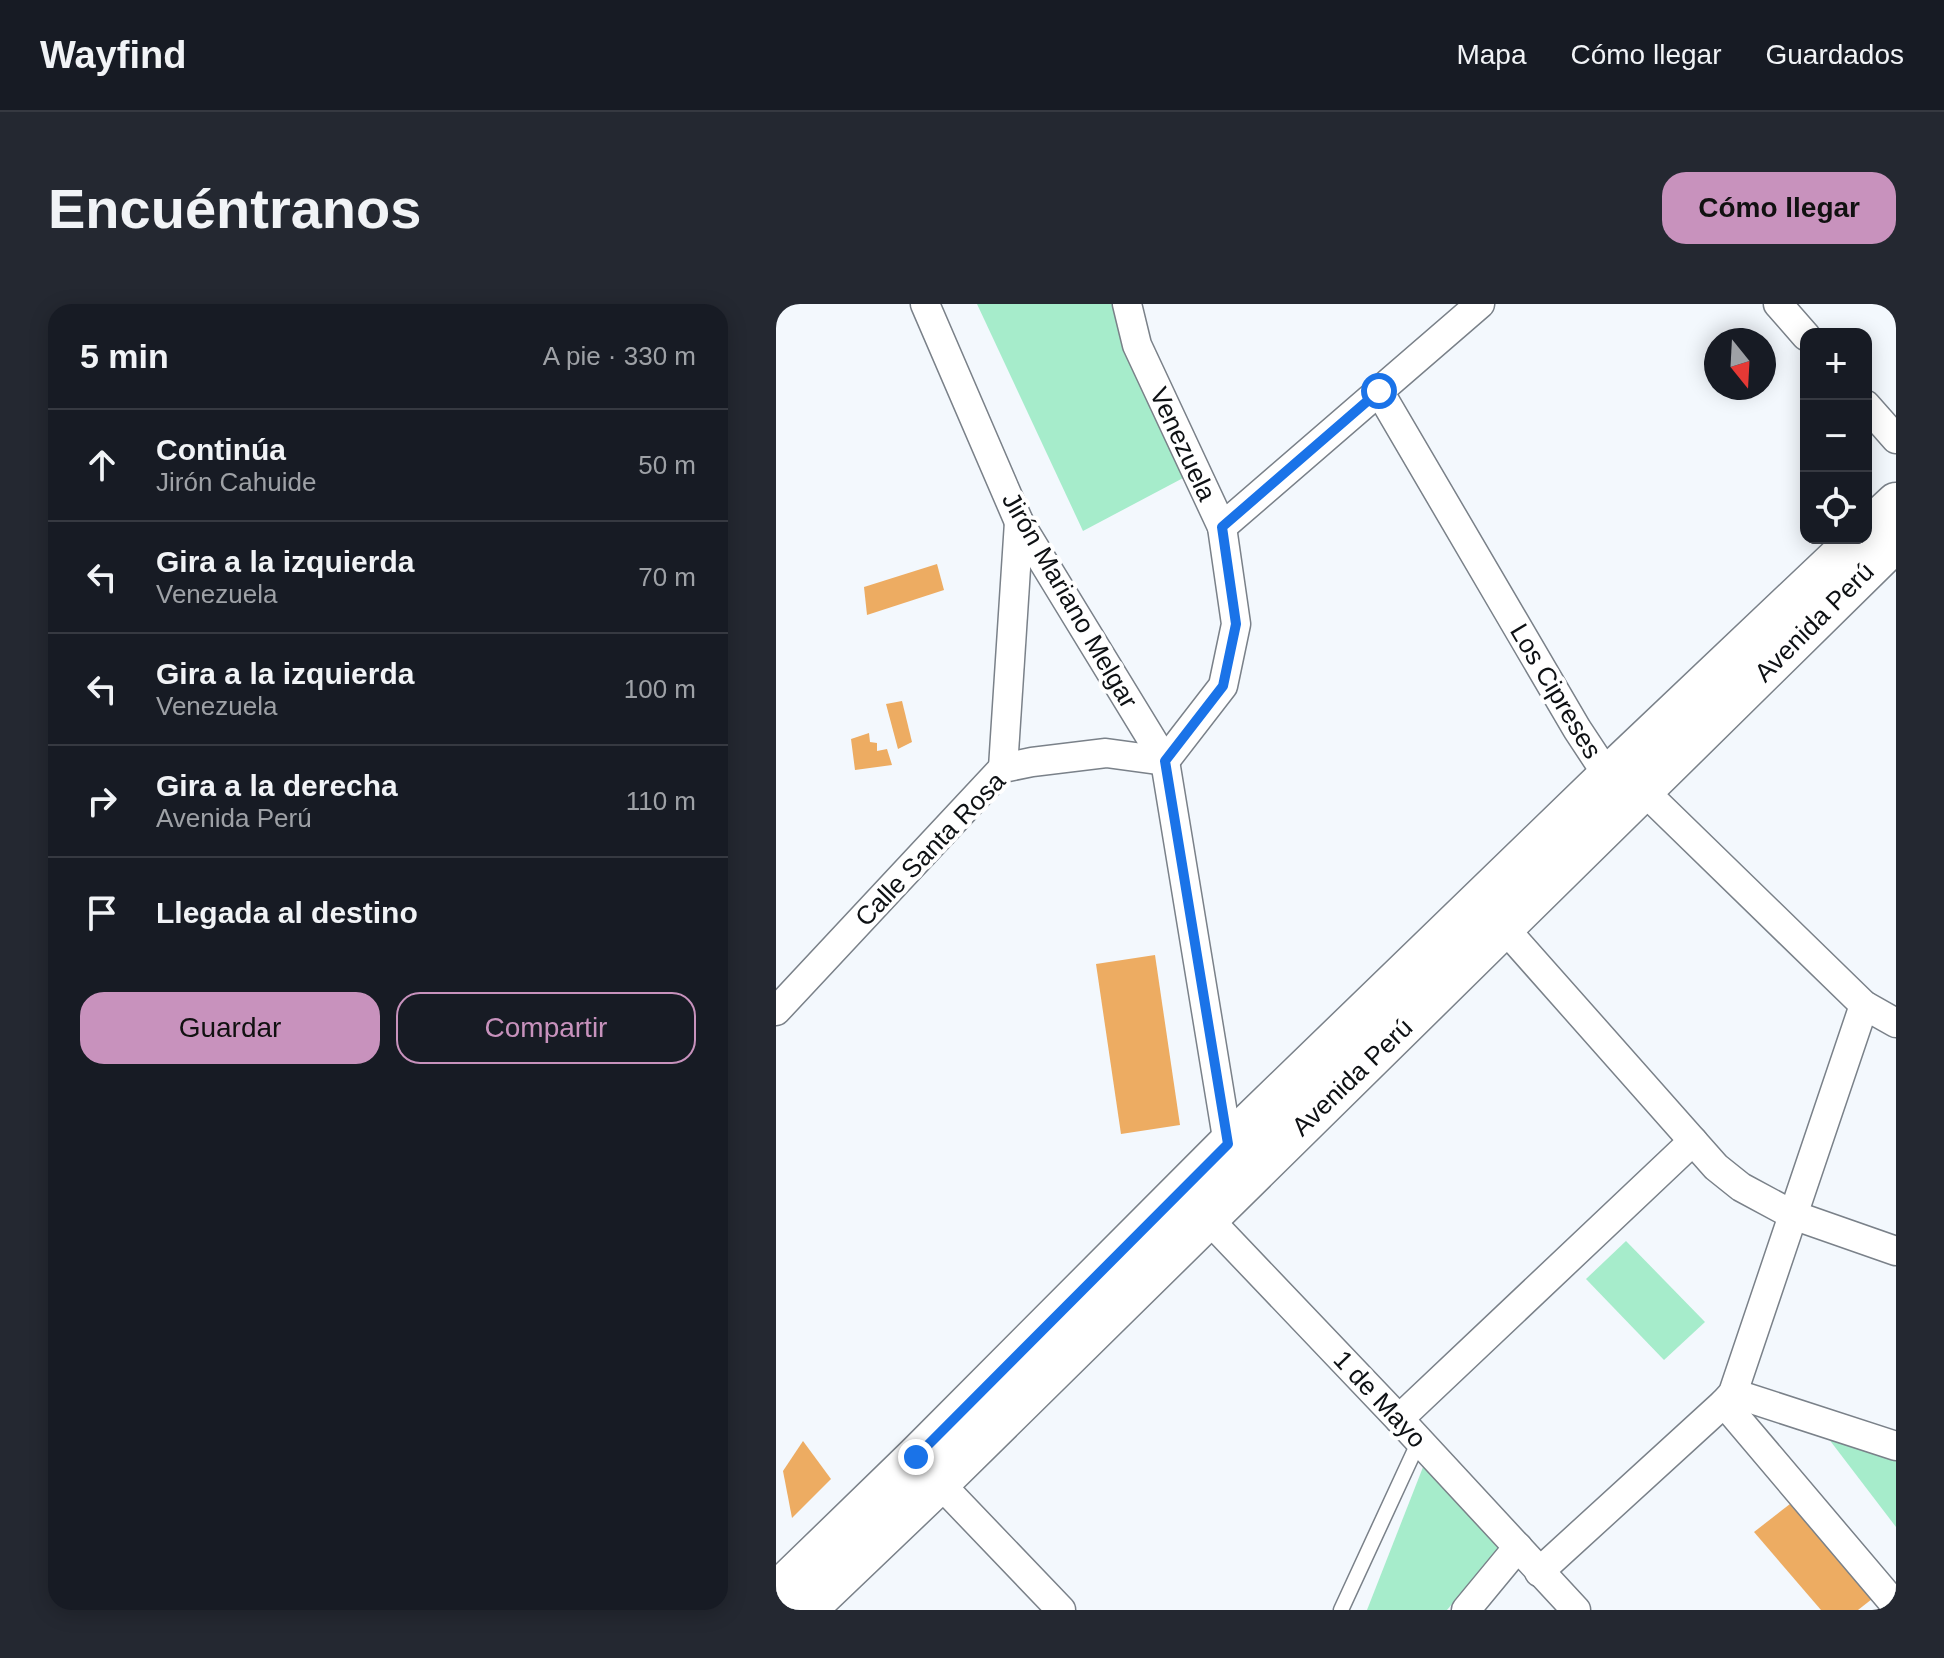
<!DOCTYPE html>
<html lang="es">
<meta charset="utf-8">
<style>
:root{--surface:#171b24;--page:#242831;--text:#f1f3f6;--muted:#9ea1a6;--line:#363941;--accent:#c892bd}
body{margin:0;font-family:Arial,sans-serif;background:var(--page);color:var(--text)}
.controls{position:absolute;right:24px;top:24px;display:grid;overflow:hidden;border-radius:16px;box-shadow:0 4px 20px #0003}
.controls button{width:72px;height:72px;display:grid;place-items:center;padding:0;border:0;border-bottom:2px solid var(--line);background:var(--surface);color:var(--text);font:40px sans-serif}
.compass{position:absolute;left:928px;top:24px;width:72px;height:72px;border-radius:50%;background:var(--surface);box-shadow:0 4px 20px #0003;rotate:162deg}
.stop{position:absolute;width:24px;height:24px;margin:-18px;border:6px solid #1a73e8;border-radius:50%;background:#fff}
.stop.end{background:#1a73e8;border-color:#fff;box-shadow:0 2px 8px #0008}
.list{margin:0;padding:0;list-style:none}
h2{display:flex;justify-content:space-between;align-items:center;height:104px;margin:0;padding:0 32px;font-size:34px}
h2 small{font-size:26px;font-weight:400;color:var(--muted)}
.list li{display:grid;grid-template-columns:52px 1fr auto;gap:24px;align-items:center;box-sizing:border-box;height:112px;padding:0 32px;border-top:2px solid var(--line)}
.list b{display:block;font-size:30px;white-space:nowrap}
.list p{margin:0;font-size:26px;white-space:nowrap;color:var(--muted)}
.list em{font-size:26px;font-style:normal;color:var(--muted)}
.actions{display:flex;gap:16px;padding:24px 32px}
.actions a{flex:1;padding:18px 0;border:2px solid var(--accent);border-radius:24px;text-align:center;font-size:28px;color:var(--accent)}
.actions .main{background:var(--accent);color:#111}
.icon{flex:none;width:44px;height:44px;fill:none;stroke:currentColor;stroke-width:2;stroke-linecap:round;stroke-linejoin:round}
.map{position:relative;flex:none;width:1120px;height:1306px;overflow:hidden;border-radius:24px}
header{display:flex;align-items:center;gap:48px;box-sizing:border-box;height:112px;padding:0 40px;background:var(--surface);border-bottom:2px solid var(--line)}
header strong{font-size:38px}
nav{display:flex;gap:44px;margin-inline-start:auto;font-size:28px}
.intro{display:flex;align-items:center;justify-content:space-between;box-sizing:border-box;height:192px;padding:0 48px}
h1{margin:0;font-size:56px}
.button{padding:20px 36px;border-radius:24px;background:var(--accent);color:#111;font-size:28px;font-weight:700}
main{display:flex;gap:48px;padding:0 48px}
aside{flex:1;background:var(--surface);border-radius:24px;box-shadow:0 4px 20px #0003}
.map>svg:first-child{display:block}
</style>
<header>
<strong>Wayfind</strong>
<nav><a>Mapa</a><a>Cómo llegar</a><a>Guardados</a></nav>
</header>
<div class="intro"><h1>Encuéntranos</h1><a class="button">Cómo llegar</a></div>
<main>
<aside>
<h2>5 min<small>A pie · 330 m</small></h2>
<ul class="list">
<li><svg class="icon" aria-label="ahead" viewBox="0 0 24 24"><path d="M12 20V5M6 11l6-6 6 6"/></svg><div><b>Continúa</b><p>Jirón Cahuide</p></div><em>50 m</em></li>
<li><svg class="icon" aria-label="left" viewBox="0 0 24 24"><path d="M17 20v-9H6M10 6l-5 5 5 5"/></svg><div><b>Gira a la izquierda</b><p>Venezuela</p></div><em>70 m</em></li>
<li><svg class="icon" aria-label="left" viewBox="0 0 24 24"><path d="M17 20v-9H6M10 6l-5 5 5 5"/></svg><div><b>Gira a la izquierda</b><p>Venezuela</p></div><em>100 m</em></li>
<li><svg class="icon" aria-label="right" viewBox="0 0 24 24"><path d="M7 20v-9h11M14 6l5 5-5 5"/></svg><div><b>Gira a la derecha</b><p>Avenida Perú</p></div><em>110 m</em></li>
<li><svg class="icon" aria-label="arrive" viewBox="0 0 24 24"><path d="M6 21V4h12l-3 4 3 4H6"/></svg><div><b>Llegada al destino</b></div></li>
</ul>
<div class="actions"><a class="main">Guardar</a><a>Compartir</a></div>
</aside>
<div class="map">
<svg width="1120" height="1306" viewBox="0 0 1120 1306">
<rect width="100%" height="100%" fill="#f3f8fd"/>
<!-- green -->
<g fill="#a6eccb">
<path d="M201,0H340L409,173L307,227Z"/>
<path d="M850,937L929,1018L888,1056L810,975Z"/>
<path d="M1049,1130L1120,1152V1223Z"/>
<path d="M649,1158L727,1239L671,1306H591Z"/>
</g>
<!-- building -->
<g fill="#edac62">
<path d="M161,260L168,286L91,311L88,283Z"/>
<path d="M126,397L136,438L122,445L110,400Z"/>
<path d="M93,429L94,438L101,439V447L111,445L116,461L79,466L75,435Z"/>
<path d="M379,651L404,821L345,830L320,660Z"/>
<path d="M27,1137L55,1175L16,1214L7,1167Z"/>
<path d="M1014,1200L1096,1295L1082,1306H1045L978,1228Z"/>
</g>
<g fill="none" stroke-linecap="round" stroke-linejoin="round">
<defs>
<path id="lane" d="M565,1306L643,1137"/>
<g id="street">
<path d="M149,0L243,218L389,457L452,840L459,851"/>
<path d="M351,0L361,41L446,223L460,320L447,382L389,457"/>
<path d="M1002,0L1030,32"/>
<path d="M603,87L801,425L832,472L867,486L1088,701L1120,719"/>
<path d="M1090,101L1120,135"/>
<path d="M446,223L704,0"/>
<path d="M227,464L243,218"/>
<path d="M715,609L940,863L965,883L1017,911L1120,947"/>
<path d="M0,707L227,464L256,458L330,449L389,457"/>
<path d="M420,902L623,1115L800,1306"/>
<path d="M957,1089L1120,1142"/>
<path d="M948,1099L1120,1302"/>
<path d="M623,1115L917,837"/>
<path d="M150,1165L285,1306"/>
<path d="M763,1268L948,1099L957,1089L1088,701"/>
<path d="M690,1306L742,1243"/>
</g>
<g id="secondary">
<path d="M1090,227L1120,199"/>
<path d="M0,1289L140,1153L452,840L832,472L1083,234"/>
<path d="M30,1306L163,1179L1120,237"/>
</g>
</defs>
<!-- lane casing -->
<use href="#lane" stroke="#7a8189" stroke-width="17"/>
<!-- street casing -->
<use href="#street" stroke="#7a8189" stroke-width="31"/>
<!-- secondary casing -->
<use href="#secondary" stroke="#7a8189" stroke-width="43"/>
<!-- lane -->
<use href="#lane" stroke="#fff" stroke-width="14"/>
<!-- street -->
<use href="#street" stroke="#fff" stroke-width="28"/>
<!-- secondary -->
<use href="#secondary" stroke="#fff" stroke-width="40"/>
</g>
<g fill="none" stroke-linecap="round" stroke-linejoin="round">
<!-- route -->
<path stroke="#1a73e8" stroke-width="10" d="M140,1153L452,840L389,457L447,382L460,320L446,223L603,87"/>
</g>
<g text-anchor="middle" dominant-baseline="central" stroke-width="8" stroke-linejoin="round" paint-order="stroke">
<!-- street labels -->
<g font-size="26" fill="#0e1114" stroke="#fff">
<text transform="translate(407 140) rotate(65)">Venezuela</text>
<text transform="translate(294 296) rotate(60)">Jirón Mariano Melgar</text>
<text transform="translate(1038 318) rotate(-45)">Avenida Perú</text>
<text transform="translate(780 387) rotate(59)">Los Cipreses</text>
<text transform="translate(154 545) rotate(-46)">Calle Santa Rosa</text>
<text transform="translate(576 773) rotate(-44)">Avenida Perú</text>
<text transform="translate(604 1095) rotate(47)">1 de Mayo</text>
</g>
</g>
</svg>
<div class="controls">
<button>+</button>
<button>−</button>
<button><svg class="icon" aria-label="locate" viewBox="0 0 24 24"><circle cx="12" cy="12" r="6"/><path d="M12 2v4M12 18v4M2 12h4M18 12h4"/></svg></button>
</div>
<svg class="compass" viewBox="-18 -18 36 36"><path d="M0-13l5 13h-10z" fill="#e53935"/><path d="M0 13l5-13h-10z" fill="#9ea1a6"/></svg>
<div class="stop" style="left:603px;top:87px"></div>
<div class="stop end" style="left:140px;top:1153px"></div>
</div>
</main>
